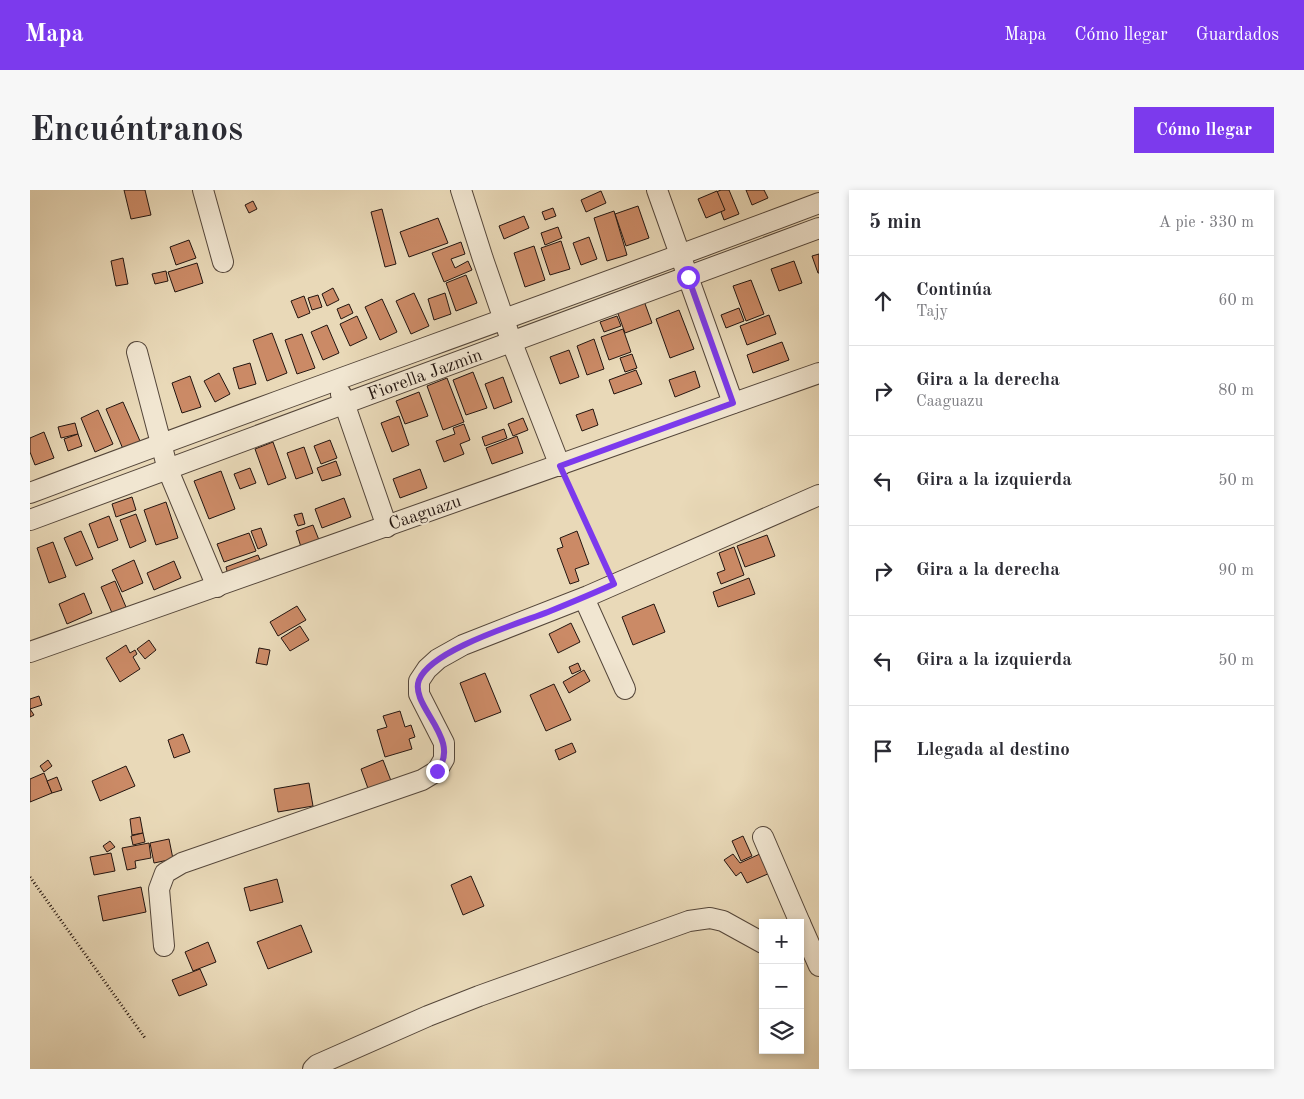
<!DOCTYPE html>
<html lang="es">
<meta charset="utf-8">
<style>
:root{--surface:#fff;--page:#f7f7f7;--text:#2b2b33;--muted:#7c7c81;--line:#e1e1e2;--accent:#7c3aed}
body{margin:0;font-family:"Old Standard TT",serif;background:var(--page);color:var(--text)}
.controls{position:absolute;right:15px;bottom:15px;display:grid;overflow:hidden;border-radius:0px;box-shadow:0 2px 8px #0003}
.controls button{width:45px;height:45px;display:grid;place-items:center;padding:0;border:0;border-bottom:1px solid var(--line);background:var(--surface);color:var(--text);font:25px sans-serif}
.stop{position:absolute;width:15px;height:15px;margin:-11px;border:4px solid #7c3aed;border-radius:50%;background:#fff}
.stop.end{background:#7c3aed;border-color:#fff;box-shadow:0 1px 5px #0008}
.list{margin:0;padding:0;list-style:none}
h2{display:flex;justify-content:space-between;align-items:center;height:65px;margin:0;padding:0 20px;font-size:21px}
h2 small{font-size:16px;font-weight:400;color:var(--muted)}
.list li{display:grid;grid-template-columns:32px 1fr auto;gap:15px;align-items:center;box-sizing:border-box;height:90px;padding:0 20px;border-top:1px solid var(--line)}
.list b{display:block;font-size:19px;white-space:nowrap}
.list p{margin:0;font-size:16px;white-space:nowrap;color:var(--muted)}
.list em{font-size:16px;font-style:normal;color:var(--muted)}
.icon{flex:none;width:28px;height:28px;fill:none;stroke:currentColor;stroke-width:2;stroke-linecap:round;stroke-linejoin:round}
.map{position:relative;flex:none;width:789px;height:879px;overflow:hidden;border-radius:0px}
header{display:flex;align-items:center;gap:30px;box-sizing:border-box;height:70px;padding:0 25px;background:var(--accent);color:#fff}
header strong{font-size:24px}
nav{display:flex;gap:28px;margin-inline-start:auto;font-size:18px}
.intro{display:flex;align-items:center;justify-content:space-between;box-sizing:border-box;height:120px;padding:0 30px}
h1{margin:0;font-size:35px}
.button{padding:12px 22px;border-radius:0px;background:var(--accent);color:#fff;font-size:18px;font-weight:700}
main{display:flex;gap:30px;padding:0 30px}
aside{flex:1;background:var(--surface);border-radius:0px;box-shadow:0 2px 8px #0003}
.map>svg:first-child{display:block}
</style>
<header>
<strong>Mapa</strong>
<nav><a>Mapa</a><a>Cómo llegar</a><a>Guardados</a></nav>
</header>
<div class="intro"><h1>Encuéntranos</h1><a class="button">Cómo llegar</a></div>
<main>
<div class="map">
<svg width="789" height="879" viewBox="0 0 789 879">
<rect width="100%" height="100%" fill="#e9d9b8"/>
<filter id="stains"><feTurbulence type="fractalNoise" baseFrequency=".004" numOctaves="4"/><feColorMatrix values="0 0 0 0 .2 0 0 0 0 .09 0 0 0 0 .02 0 0 0 .5 -.17"/></filter>
<radialGradient id="worn" r=".72"><stop offset=".6" stop-color="#630" stop-opacity="0"/><stop offset="1" stop-color="#630" stop-opacity=".3"/></radialGradient>
<!-- building -->
<g fill="#cb8a66" stroke="#231510">
<path d="M94,0H115L121,25L101,29Z"/>
<path d="M691,0H699L709,24L694,30L684,3Z"/>
<path d="M716,0H734L738,8L722,15Z"/>
<path d="M571,1L576,13L556,22L551,10Z"/>
<path d="M687,1L695,20L676,28L668,9Z"/>
<path d="M223,11L227,19L219,23L215,15Z"/>
<path d="M608,16L619,48L596,56L585,24Z"/>
<path d="M523,18L526,26L515,30L512,22Z"/>
<path d="M352,19L366,74L355,77L341,22Z"/>
<path d="M584,21L597,65L577,71L564,28Z"/>
<path d="M494,26L499,38L474,49L469,36Z"/>
<path d="M408,28L418,53L379,67L370,42Z"/>
<path d="M528,37L532,48L515,55L511,43Z"/>
<path d="M559,47L567,69L551,75L543,53Z"/>
<path d="M159,50L166,68L146,75L140,57Z"/>
<path d="M531,51L540,79L520,85L511,58Z"/>
<path d="M431,52L435,64L421,69L425,78L438,71L442,80L414,92L402,63Z"/>
<path d="M504,56L515,90L495,97L484,63Z"/>
<path d="M789,64V83H788L782,66Z"/>
<path d="M93,68L98,94L86,96L81,71Z"/>
<path d="M764,71L772,93L749,101L741,79Z"/>
<path d="M167,73L173,93L145,102L138,82Z"/>
<path d="M136,81L138,91L125,94L122,84Z"/>
<path d="M436,85L447,113L426,121L416,93Z"/>
<path d="M721,90L734,124L716,131L703,96Z"/>
<path d="M303,98L309,110L297,116L292,104Z"/>
<path d="M384,103L399,136L381,144L366,111Z"/>
<path d="M415,103L421,124L404,130L398,109Z"/>
<path d="M288,105L292,117L282,120L278,108Z"/>
<path d="M274,106L280,123L268,128L261,111Z"/>
<path d="M352,109L367,142L350,150L335,117Z"/>
<path d="M614,111L622,133L595,143L587,121Z"/>
<path d="M319,114L323,123L311,129L307,119Z"/>
<path d="M709,118L714,131L696,138L691,125Z"/>
<path d="M649,120L664,159L640,168L626,129Z"/>
<path d="M739,125L746,144L717,155L710,136Z"/>
<path d="M327,126L337,148L320,156L310,134Z"/>
<path d="M587,126L591,136L574,142L570,132Z"/>
<path d="M297,135L309,163L293,170L281,142Z"/>
<path d="M593,139L601,162L579,170L571,147Z"/>
<path d="M242,143L257,183L237,191L223,150Z"/>
<path d="M272,144L285,178L267,184L255,150Z"/>
<path d="M564,149L574,179L557,185L547,156Z"/>
<path d="M752,152L759,170L723,183L717,165Z"/>
<path d="M539,160L549,187L530,194L520,167Z"/>
<path d="M602,164L607,178L595,182L590,168Z"/>
<path d="M220,173L226,194L209,199L203,178Z"/>
<path d="M606,180L612,194L584,204L579,190Z"/>
<path d="M665,181L670,197L645,207L639,190Z"/>
<path d="M443,182L457,218L436,225L423,190Z"/>
<path d="M189,183L200,204L185,212L174,191Z"/>
<path d="M160,186L171,217L152,223L142,193Z"/>
<path d="M473,187L482,212L464,219L455,194Z"/>
<path d="M417,188L434,232L413,240L397,196Z"/>
<path d="M389,202L398,226L375,234L366,211Z"/>
<path d="M93,212L110,251L93,259L76,219Z"/>
<path d="M563,219L568,235L552,241L546,225Z"/>
<path d="M68,220L83,254L65,262L51,228Z"/>
<path d="M369,226L379,255L362,262L351,233Z"/>
<path d="M493,228L498,240L483,246L478,234Z"/>
<path d="M45,233L48,244L31,248L28,237Z"/>
<path d="M434,234L440,250L430,254L434,264L414,272L406,251L425,244L423,238Z"/>
<path d="M474,239L477,248L455,256L452,247Z"/>
<path d="M14,242L24,268L5,275L0,262V248Z"/>
<path d="M48,244L52,256L38,261L34,249Z"/>
<path d="M487,246L493,263L462,274L456,258Z"/>
<path d="M300,250L307,268L291,274L284,256Z"/>
<path d="M243,252L256,288L238,295L225,259Z"/>
<path d="M274,257L283,283L266,289L257,263Z"/>
<path d="M306,271L311,285L292,291L287,278Z"/>
<path d="M220,278L226,293L210,299L204,284Z"/>
<path d="M390,279L397,298L370,308L363,289Z"/>
<path d="M191,281L205,319L179,329L164,291Z"/>
<path d="M102,307L106,320L86,327L82,314Z"/>
<path d="M314,308L321,327L292,338L285,319Z"/>
<path d="M136,312L148,348L126,355L114,320Z"/>
<path d="M272,323L275,334L268,336L264,325Z"/>
<path d="M106,324L116,351L100,358L90,330Z"/>
<path d="M79,326L88,350L68,358L59,334Z"/>
<path d="M283,335L289,350L271,357L266,341Z"/>
<path d="M231,338L237,355L228,359L221,341Z"/>
<path d="M51,341L63,369L46,376L34,348Z"/>
<path d="M547,341L559,374L545,379L549,391L540,394L527,359L533,357L530,348Z"/>
<path d="M219,343L226,361L194,372L187,354Z"/>
<path d="M737,345L745,366L715,377L707,356Z"/>
<path d="M23,352L36,387L19,393L7,358Z"/>
<path d="M704,357L714,385L691,394L687,383L695,380L689,363Z"/>
<path d="M228,365L231,372L198,385L196,377Z"/>
<path d="M104,370L113,393L92,402L82,380Z"/>
<path d="M144,371L151,388L124,400L117,383Z"/>
<path d="M719,388L725,404L688,417L683,402Z"/>
<path d="M85,391L96,417L82,423L71,397Z"/>
<path d="M54,403L62,423L37,434L29,414Z"/>
<path d="M624,414L635,442L603,455L592,427Z"/>
<path d="M267,416L276,430L248,446L240,432Z"/>
<path d="M541,433L550,452L528,463L519,444Z"/>
<path d="M270,436L279,450L260,461L251,448Z"/>
<path d="M119,450L126,460L115,469L107,459Z"/>
<path d="M96,455L100,463L105,460L107,464L103,467L110,479L90,492L76,468Z"/>
<path d="M229,458L240,460L237,475L226,473Z"/>
<path d="M548,473L551,480L542,484L539,477Z"/>
<path d="M554,480L560,491L539,503L533,492Z"/>
<path d="M455,483L471,522L445,532L430,493Z"/>
<path d="M524,494L541,530L516,541L500,505Z"/>
<path d="M9,506L12,515L0,519L4,525L0,527V509Z"/>
<path d="M370,521L375,537L381,535L385,547L379,549L382,559L355,567L347,540L357,537L353,526Z"/>
<path d="M153,544L160,562L144,568L138,550Z"/>
<path d="M542,553L546,562L529,570L525,560Z"/>
<path d="M18,570L22,576L14,582L10,576Z"/>
<path d="M353,570L363,596L340,604L331,579Z"/>
<path d="M96,576L105,596L70,611L62,591Z"/>
<path d="M14,583L22,603L0,612V589Z"/>
<path d="M27,587L32,600L22,603L17,591Z"/>
<path d="M279,593L283,616L248,622L244,599Z"/>
<path d="M110,627L113,643L102,645L100,629Z"/>
<path d="M113,643L115,652L103,655L101,646Z"/>
<path d="M713,646L722,666L711,671L702,651Z"/>
<path d="M139,649L143,669L124,673L120,653Z"/>
<path d="M80,651L85,657L77,662L73,656Z"/>
<path d="M119,653L121,668L105,671L106,678L97,680L92,658Z"/>
<path d="M81,663L85,681L64,685L60,667Z"/>
<path d="M732,663L740,683L717,693L711,682L706,686L694,670L703,664L710,673Z"/>
<path d="M441,686L454,716L433,725L421,695Z"/>
<path d="M247,689L253,712L220,721L214,698Z"/>
<path d="M111,697L116,722L73,731L68,706Z"/>
<path d="M271,735L282,762L238,779L227,752Z"/>
<path d="M178,752L186,772L163,781L155,762Z"/>
<path d="M170,779L177,795L149,806L142,790Z"/>
</g>
<g fill="none" stroke-linecap="round" stroke-linejoin="round">
<defs>
<g id="minor">
<path d="M173,0L193,72"/>
<path d="M431,0L453,69L482,153L530,276"/>
<path d="M627,0L703,213"/>
<path d="M107,162L138,280L187,397"/>
<path d="M311,204L357,337"/>
<path d="M0,303C262,204 527,112 789,13"/>
<path d="M0,330L789,38"/>
<path d="M554,408L595,499"/>
<path d="M0,462L789,183"/>
<path d="M733,647L770,733"/>
<path d="M770,733L789,776"/>
<path d="M134,756L129,699L135,683L152,673L392,590L407,581L414,569V553L389,504V491L397,479L408,469L433,455L558,406L789,305"/>
<path d="M283,879L287,875L398,826L449,806L659,731L680,728L693,731L733,753"/>
</g>
</defs>
<!-- minor casing -->
<use href="#minor" stroke="#54463a" stroke-width="22"/>
<!-- path -->
<g stroke="#231510" stroke-width="3" stroke-dasharray="1 2.5" stroke-linecap="butt">
<path d="M536,290L577,380"/>
<path d="M0,687L115,848"/>
</g>
<!-- minor -->
<use href="#minor" stroke="#f1e6d1" stroke-width="20"/>
</g>
<g fill="none" stroke-linecap="round" stroke-linejoin="round">
<!-- route -->
<path stroke="#7c3aed" stroke-width="6" d="M407,581C433,549 379,516 389,490C401,460 487,434 518,422C540,413 562,404 584,394L530,276L703,213L658,87"/>
</g>
<g text-anchor="middle" dominant-baseline="central" stroke-width="4" stroke-linejoin="round" paint-order="stroke">
<!-- street labels -->
<g font-size="18" fill="#231510" stroke="#f1e6d1">
<text transform="translate(395 185) rotate(-20)">Fiorella Jazmin</text>
<text transform="translate(395 323) rotate(-19)">Caaguazu</text>
</g>
</g>
<rect width="100%" height="100%" filter="url(#stains)"/>
<rect width="100%" height="100%" fill="url(#worn)"/>
</svg>
<div class="controls">
<button>+</button>
<button>−</button>
<button><svg class="icon" aria-label="layers" viewBox="0 0 24 24"><path d="M12 4l9 5-9 5-9-5zM3 14l9 5 9-5"/></svg></button>
</div>
<div class="stop" style="left:658px;top:87px"></div>
<div class="stop end" style="left:407px;top:581px"></div>
</div>
<aside>
<h2>5 min<small>A pie · 330 m</small></h2>
<ul class="list">
<li><svg class="icon" aria-label="ahead" viewBox="0 0 24 24"><path d="M12 20V5M6 11l6-6 6 6"/></svg><div><b>Continúa</b><p>Tajy</p></div><em>60 m</em></li>
<li><svg class="icon" aria-label="right" viewBox="0 0 24 24"><path d="M7 20v-9h11M14 6l5 5-5 5"/></svg><div><b>Gira a la derecha</b><p>Caaguazu</p></div><em>80 m</em></li>
<li><svg class="icon" aria-label="left" viewBox="0 0 24 24"><path d="M17 20v-9H6M10 6l-5 5 5 5"/></svg><div><b>Gira a la izquierda</b></div><em>50 m</em></li>
<li><svg class="icon" aria-label="right" viewBox="0 0 24 24"><path d="M7 20v-9h11M14 6l5 5-5 5"/></svg><div><b>Gira a la derecha</b></div><em>90 m</em></li>
<li><svg class="icon" aria-label="left" viewBox="0 0 24 24"><path d="M17 20v-9H6M10 6l-5 5 5 5"/></svg><div><b>Gira a la izquierda</b></div><em>50 m</em></li>
<li><svg class="icon" aria-label="arrive" viewBox="0 0 24 24"><path d="M6 21V4h12l-3 4 3 4H6"/></svg><div><b>Llegada al destino</b></div></li>
</ul>
</aside>
</main>
